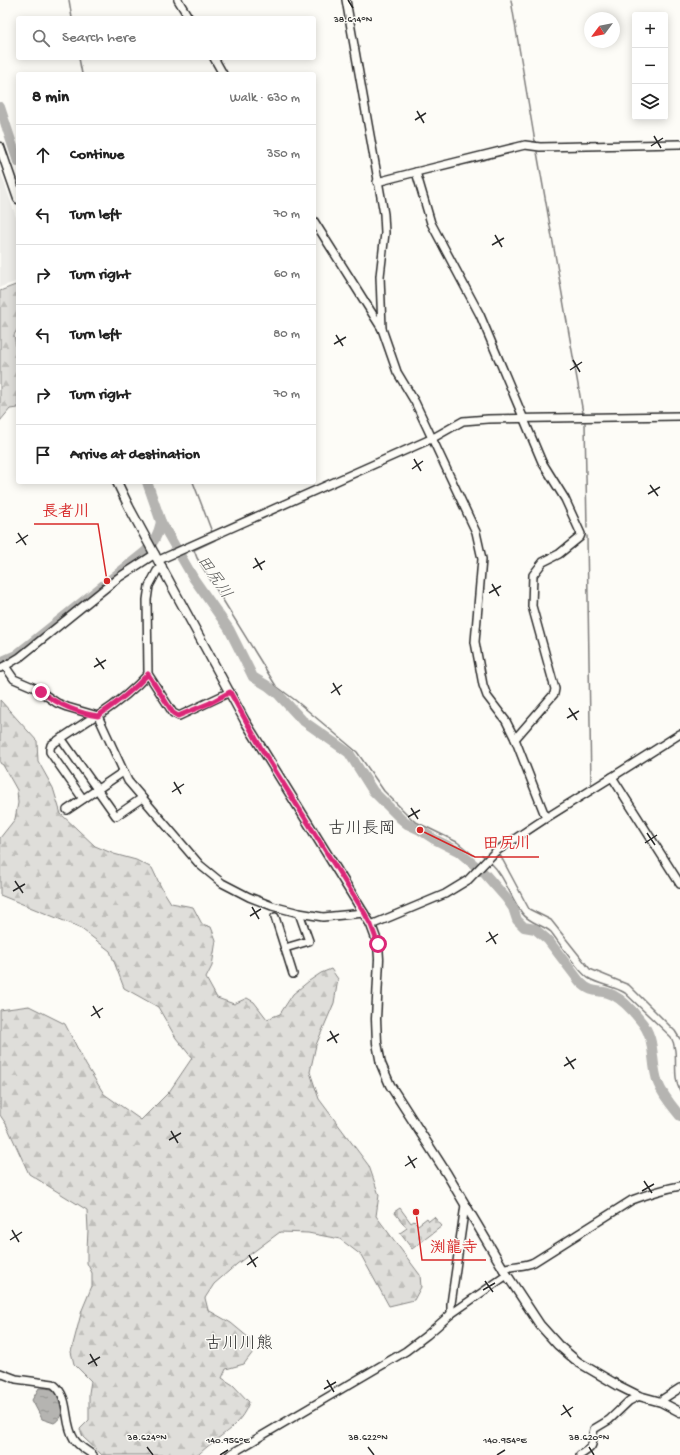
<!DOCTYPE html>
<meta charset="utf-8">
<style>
:root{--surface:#fff;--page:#f6f6f6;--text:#222;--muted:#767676;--line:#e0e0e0}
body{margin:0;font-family:"Gochi Hand","Klee One",sans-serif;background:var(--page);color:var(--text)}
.controls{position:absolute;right:12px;top:12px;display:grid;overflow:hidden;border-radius:4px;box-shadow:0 2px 10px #0003}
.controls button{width:36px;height:36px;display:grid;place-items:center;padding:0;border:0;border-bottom:1px solid var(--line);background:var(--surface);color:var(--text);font:20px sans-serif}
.compass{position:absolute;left:584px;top:12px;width:36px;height:36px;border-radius:50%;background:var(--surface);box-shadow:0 2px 10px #0003;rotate:238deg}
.stop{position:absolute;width:12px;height:12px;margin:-9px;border:3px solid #db2777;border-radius:50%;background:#fff}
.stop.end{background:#db2777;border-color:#fff;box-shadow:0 1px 4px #0008}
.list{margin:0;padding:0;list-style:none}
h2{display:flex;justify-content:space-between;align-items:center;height:52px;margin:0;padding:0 16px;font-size:17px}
h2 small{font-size:13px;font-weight:400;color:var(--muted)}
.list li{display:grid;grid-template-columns:26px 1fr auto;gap:12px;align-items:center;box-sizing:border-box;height:60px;padding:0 16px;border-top:1px solid var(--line)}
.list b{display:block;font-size:15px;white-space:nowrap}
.list em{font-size:13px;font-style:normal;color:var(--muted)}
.icon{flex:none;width:22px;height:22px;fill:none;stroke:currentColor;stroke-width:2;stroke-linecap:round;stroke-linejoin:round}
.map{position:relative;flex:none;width:680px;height:1455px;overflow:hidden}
.search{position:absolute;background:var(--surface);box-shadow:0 2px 10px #0003;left:16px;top:16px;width:300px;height:44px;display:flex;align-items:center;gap:10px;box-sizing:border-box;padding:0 14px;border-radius:4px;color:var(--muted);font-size:15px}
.panel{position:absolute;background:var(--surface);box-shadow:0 2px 10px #0003;left:16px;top:72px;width:300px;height:412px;border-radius:4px}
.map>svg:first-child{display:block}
</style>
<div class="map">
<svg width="680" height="1455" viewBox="0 0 680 1455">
<defs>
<pattern id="forest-firs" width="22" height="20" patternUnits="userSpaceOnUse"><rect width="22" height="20" fill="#dfdeda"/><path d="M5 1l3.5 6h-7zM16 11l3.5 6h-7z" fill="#c0bfbb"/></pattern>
<pattern id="cemetery-stones" width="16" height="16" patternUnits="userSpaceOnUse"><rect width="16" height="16" fill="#dfdeda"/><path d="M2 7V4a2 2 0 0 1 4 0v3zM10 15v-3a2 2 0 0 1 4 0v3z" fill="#c0bfbb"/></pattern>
<pattern id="water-ripples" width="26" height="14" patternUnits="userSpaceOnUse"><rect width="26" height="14" fill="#b5b4b1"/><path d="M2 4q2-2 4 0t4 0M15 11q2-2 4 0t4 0" fill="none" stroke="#939390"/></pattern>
</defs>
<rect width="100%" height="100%" fill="#fdfcf7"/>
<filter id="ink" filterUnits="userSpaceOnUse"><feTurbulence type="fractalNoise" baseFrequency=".025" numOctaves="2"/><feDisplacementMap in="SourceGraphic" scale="8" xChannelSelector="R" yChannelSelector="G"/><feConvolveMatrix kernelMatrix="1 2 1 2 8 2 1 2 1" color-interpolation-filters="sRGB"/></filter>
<g filter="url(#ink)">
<!-- built -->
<path fill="#edece8" d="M0,170L18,223V281L0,287Z"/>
<!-- forest -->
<g fill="url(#forest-firs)" stroke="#858482">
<path d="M18,284V328L14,335L18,357V408L10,409L0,421V291Z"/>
<path d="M0,700L37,741L38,761L53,788L61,814L95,846L114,854L136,860L152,868L161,887L171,903L193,907L202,924L211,927L216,940L212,966L206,978L217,998L234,1004L247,998L254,1002L267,1019L280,1014L293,994L309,981L321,973L331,969L338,979L334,1003L316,1045L310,1072L319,1099L369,1166L379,1195L376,1216L420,1275L421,1287L414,1300L389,1306L361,1255L340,1239L308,1233L280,1232L237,1264L214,1284L205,1298L208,1310L231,1323L249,1338L253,1352L244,1364L226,1369L222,1378L233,1385L249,1402C241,1427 216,1437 198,1455H102L83,1437L80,1429L89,1420V1393L91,1381L74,1364L71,1352L82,1310L92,1286V1273L87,1263V1249L88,1230L87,1210L29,1174L6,1124L0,1115V1010L29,1006L65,1024L86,1065L104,1094L141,1120L169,1092L192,1058L176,1038L158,1007L124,988L110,951L79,927L0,895V838L15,819L18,803L17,790L3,765L0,763Z"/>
</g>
<!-- cemetery -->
<path fill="url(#cemetery-stones)" stroke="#858482" d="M400,1208L411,1223L414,1221L418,1225L427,1218L429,1221L434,1217L442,1226L412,1249L400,1233L407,1228L394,1212Z"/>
<!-- water -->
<path fill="url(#water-ripples)" stroke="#7e7d7b" d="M39,1388C44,1388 49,1388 54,1390C65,1397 65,1417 54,1423L42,1419L32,1400Z"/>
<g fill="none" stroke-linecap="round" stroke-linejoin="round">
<!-- stream -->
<g stroke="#7e7d7b" stroke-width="1.5">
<path d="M69,0L72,18"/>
<path d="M511,0L535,142"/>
<path d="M79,58L82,74"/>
<path d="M537,152L583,413"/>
<path d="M585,423L587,528"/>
<path d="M193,482L212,532"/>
<path d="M587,536L591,785"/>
<path d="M215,538V540L194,550L197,558L276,686L295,700L357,752L384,791L414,821L457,842L473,855"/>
<path d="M521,839L612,781"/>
<path d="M499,853L529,909L551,920L590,969L629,985L675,1031L680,1039"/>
<path d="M482,855L485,857"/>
<path d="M490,862C505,876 510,897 522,913C529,923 543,925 551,932C560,944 577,970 588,978C599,985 614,986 625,993L671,1037C680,1054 671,1074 680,1091"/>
</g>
<!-- river -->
<g stroke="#b5b4b1" stroke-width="10">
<path d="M0,107L18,162"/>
<path d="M147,482L161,522L194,579L229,629L253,677L268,686L279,695L302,720L349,753L373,791L401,819L407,824L420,830L434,839L458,851L485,874L506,898L513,908L517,920L524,927L535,929L548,940L580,982C594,996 600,988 613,995C623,1000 633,1011 640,1020C657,1039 650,1061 658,1083C663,1096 672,1106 680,1116"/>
<path d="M0,662L16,655L30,644L145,552C154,542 158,535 161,522"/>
</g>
<defs>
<g id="minor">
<path d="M178,0L189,18"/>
<path d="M346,0L384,214L385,233L380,276L382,329"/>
<path d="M214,58L223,74"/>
<path d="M416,172L525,145L540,147L680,144"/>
<path d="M377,182L416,172L431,223L480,315L542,462L565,499L581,534L580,537L559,554L543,562L533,575L532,606L555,689L554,694L515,739"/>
<path d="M314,221L382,329L397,372L415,402L476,532L482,559L475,642L483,685L487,696L506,721L515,739L546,818"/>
<path d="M159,560L433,438L463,421L488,419L680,416"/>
<path d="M162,566L157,571L149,586L147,600L148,674L173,713L179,716L230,692"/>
<path d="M5,666L14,679L35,688L57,703L67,707L98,716C116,704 133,691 148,674"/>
<path d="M0,668L5,666L20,657L118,578L155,554"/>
<path d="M98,716L128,781L200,865L222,883L249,897L272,906L299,913L323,917L364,913"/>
<path d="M61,738L116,816L142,798"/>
<path d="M612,777L680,734"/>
<path d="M83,799L50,752V749L51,745L95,716"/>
<path d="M67,810L123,772"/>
<path d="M275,917L293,974"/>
<path d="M371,925L445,894L468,880L495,852L546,818L612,777L680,884"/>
<path d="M285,948L309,941L299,913"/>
<path d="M503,1269C514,1265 524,1267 534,1262L632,1200C648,1194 663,1189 680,1186"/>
<path d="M451,1314V1304L465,1205"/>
<path d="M0,1373L16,1379L53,1384C71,1397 63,1422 74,1439C78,1446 86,1450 93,1455"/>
<path d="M661,1402L663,1399L680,1388"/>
<path d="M229,1455L406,1351L427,1335L451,1314L507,1275"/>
<path d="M580,1455C598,1444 590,1445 594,1429L609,1420L629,1401L639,1396"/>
</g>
<g id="tertiary">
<path d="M0,147L18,199"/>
<path d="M117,482L129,507L245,721L371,925L378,944L379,959L376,1019L377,1043L381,1064L390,1085L447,1174L507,1275L540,1325L558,1345L578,1362L619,1386L639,1396L661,1402L680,1412"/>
</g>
</defs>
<!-- minor casing -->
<use href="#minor" stroke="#2b2b2b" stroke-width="10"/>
<!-- tertiary casing -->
<use href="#tertiary" stroke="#2b2b2b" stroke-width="11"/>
<!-- minor -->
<use href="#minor" stroke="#fdfcf7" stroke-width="7"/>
<!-- tertiary -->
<use href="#tertiary" stroke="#fdfcf7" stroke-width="8"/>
</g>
</g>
<g fill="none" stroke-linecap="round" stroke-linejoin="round" filter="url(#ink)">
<!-- route -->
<path stroke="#db2777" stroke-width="5" d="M41,692C58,704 77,713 98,716C116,703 133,691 148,674L173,713L178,716L210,703L230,692L261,748L364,912L371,925L378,944"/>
</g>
<!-- ticks -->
<path fill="none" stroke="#2b2b2b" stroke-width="1.5" d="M348,0L353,8M417,111L424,123M415,120L426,113M654,136L661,148M651,146L663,138M495,235L502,247M492,245L504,238M336,335L343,346M334,344L346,337M573,360L580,372M570,370L582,362M414,459L421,471M412,469L423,461M650,485L658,496M648,494L660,487M18,533L26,545M16,543L28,535M255,558L262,570M253,568L265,561M492,584L499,596M489,593L501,586M96,658L104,669M94,667L106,660M333,683L340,695M331,693L342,685M569,708L577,720M567,718L579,711M174,782L181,794M172,792L184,784M411,808L418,819M408,817L420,810M647,833L655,845M645,843L657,835M15,881L23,893M13,891L25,884M252,907L259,919M250,916L261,909M489,932L496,944M486,942L498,934M93,1006L100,1018M91,1016L103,1008M330,1031L337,1043M327,1041L339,1034M566,1057L574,1069M564,1066L576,1059M171,1131L178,1143M169,1140L181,1133M408,1156L415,1168M405,1166L417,1158M644,1181L652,1193M642,1191L654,1184M12,1230L19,1242M10,1240L22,1232M249,1255L256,1267M247,1265L258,1257M485,1281L493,1292M483,1290L495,1283M90,1354L97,1366M88,1364L100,1357M327,1380L334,1392M324,1389L336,1382M563,1405L571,1417M561,1415L573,1407M147,1447L153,1455M368,1447L374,1455M589,1447L594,1455M220,1455L228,1450M497,1455L505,1450"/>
<g text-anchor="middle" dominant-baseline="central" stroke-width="3" stroke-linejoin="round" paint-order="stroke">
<!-- water labels -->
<g font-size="16" font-style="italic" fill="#5b5b5a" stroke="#fdfcf7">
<text transform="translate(213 578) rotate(56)">田尻川</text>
</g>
<!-- quarter labels -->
<g font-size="17" fill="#2b2b2b" stroke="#fdfcf7">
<text x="362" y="830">古川長岡</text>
<text x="239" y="1345">古川川熊</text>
</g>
</g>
<g font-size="10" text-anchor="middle" fill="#2b2b2b" stroke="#fdfcf7" stroke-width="3" stroke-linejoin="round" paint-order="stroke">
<text x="353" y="22">38.614°N</text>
<text x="147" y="1440">38.624°N</text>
<text x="368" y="1440">38.622°N</text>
<text x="589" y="1440">38.620°N</text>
<text x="228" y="1443">140.956°E</text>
<text x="505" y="1443">140.954°E</text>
</g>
<!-- callouts -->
<path fill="none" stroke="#d62828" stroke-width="1.5" d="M107 581L98 524H34M420 830L475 857H539M416 1212L422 1260H486"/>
<g fill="#d62828" stroke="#fdfcf7" stroke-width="1.5">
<circle cx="107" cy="581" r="4"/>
<circle cx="420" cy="830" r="4"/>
<circle cx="416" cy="1212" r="4"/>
</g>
<g font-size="16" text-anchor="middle" font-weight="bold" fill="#d62828" stroke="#fdfcf7" stroke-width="3" stroke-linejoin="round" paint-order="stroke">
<text x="66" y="516">長者川</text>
<text x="507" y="848">田尻川</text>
<text x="454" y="1252">渕龍寺</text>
</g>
</svg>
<div class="controls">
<button>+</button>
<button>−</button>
<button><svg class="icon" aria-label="layers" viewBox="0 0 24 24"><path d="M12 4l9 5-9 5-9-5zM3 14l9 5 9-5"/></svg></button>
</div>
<svg class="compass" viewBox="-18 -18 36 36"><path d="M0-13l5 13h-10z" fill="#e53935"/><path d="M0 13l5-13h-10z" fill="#767676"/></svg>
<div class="stop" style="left:378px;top:944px"></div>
<div class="stop end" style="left:41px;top:692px"></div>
<div class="search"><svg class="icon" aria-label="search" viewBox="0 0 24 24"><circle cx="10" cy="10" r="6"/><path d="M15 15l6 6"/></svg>Search here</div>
<section class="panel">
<h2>8 min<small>Walk · 630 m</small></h2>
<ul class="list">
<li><svg class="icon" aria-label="ahead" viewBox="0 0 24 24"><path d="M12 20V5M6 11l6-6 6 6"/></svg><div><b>Continue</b></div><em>350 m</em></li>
<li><svg class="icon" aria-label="left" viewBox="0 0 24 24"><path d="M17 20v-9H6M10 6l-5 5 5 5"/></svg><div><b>Turn left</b></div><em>70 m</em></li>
<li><svg class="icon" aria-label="right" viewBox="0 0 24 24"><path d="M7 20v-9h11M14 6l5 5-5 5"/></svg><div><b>Turn right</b></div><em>60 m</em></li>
<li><svg class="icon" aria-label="left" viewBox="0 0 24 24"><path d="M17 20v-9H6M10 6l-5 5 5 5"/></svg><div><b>Turn left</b></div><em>80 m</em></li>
<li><svg class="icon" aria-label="right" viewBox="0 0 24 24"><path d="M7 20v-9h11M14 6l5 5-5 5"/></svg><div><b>Turn right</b></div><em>70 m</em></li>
<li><svg class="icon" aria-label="arrive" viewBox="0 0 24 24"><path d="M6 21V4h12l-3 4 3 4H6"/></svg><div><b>Arrive at destination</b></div></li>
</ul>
</section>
</div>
